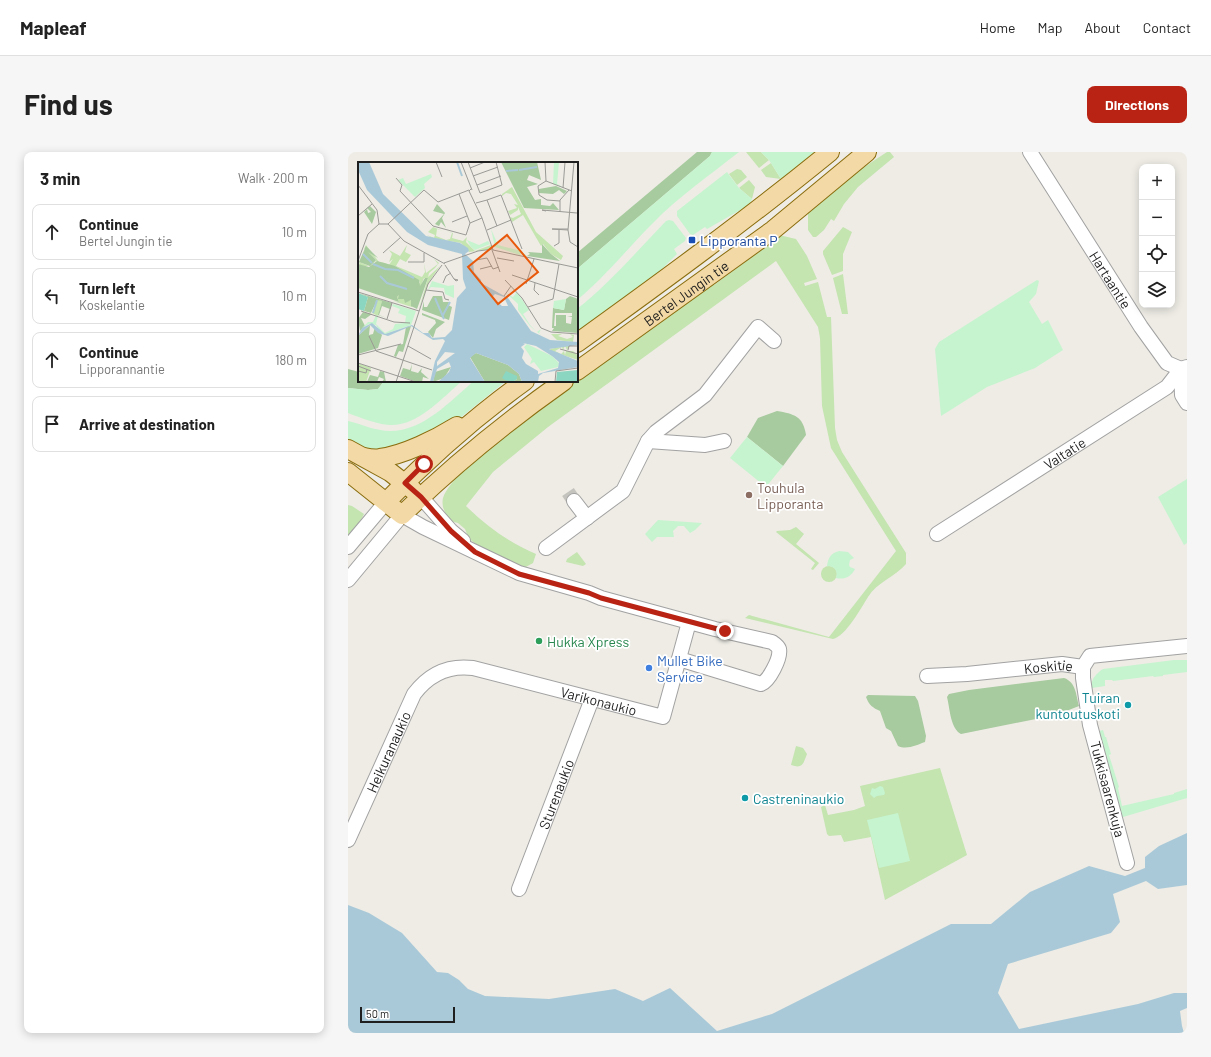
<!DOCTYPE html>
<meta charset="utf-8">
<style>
:root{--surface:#fff;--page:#f6f6f6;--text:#222;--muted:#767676;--line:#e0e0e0;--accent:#b92313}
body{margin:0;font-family:Barlow,sans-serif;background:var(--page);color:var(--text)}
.controls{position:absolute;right:12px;top:12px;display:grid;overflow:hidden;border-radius:8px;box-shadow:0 2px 10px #0003}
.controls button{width:36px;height:36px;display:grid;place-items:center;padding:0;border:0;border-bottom:1px solid var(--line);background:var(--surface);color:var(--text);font:20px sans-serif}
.scale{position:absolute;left:12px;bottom:10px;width:95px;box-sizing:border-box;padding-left:4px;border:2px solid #1e1e1e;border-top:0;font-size:11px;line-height:14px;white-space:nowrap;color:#1e1e1e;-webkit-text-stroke:3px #fff;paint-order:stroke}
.stop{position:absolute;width:12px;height:12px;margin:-9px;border:3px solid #b92313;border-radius:50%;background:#fff}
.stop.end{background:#b92313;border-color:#fff;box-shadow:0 1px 4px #0008}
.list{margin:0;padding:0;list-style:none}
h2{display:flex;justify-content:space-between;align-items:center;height:52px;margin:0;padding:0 16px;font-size:17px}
h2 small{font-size:13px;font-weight:400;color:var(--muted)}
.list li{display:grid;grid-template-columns:26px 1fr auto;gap:12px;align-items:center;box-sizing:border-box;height:56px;margin:0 8px 8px;padding:0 8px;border:1px solid var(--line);border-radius:8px}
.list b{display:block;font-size:15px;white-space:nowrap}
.list p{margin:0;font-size:13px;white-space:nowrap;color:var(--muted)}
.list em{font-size:13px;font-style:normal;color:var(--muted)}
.icon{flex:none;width:22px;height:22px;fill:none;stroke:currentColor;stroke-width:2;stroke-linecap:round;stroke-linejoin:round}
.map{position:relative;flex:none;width:839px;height:881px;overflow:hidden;border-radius:8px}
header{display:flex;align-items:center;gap:24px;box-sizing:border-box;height:56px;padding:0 20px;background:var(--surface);border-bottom:1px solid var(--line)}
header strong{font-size:19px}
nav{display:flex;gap:22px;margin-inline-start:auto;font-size:14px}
.intro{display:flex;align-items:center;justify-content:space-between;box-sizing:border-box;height:96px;padding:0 24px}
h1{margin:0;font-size:28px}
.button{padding:10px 18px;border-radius:8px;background:var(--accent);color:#fff;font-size:14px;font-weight:700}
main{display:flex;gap:24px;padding:0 24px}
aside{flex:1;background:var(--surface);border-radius:8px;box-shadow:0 2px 10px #0003}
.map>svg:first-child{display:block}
</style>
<header>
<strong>Mapleaf</strong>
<nav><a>Home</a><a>Map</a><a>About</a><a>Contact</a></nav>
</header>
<div class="intro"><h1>Find us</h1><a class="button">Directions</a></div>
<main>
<aside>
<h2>3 min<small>Walk · 200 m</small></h2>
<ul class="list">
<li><svg class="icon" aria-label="ahead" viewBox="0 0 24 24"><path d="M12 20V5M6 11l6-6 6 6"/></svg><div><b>Continue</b><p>Bertel Jungin tie</p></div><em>10 m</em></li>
<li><svg class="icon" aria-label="left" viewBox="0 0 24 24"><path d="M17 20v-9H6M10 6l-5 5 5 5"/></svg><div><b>Turn left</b><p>Koskelantie</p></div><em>10 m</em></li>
<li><svg class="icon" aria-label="ahead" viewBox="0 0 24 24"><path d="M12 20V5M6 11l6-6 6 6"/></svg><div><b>Continue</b><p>Lipporannantie</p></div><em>180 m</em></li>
<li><svg class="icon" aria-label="arrive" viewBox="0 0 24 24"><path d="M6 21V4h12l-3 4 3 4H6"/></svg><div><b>Arrive at destination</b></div></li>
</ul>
</aside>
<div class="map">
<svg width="839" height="881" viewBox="0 0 839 881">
<rect width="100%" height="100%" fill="#eeece5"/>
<!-- grass -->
<g fill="#c4e4b0">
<path d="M398,0H413L421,8L411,16Z"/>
<path d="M539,0H542L546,5L510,35L496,52L486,69L483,67L476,78L468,85H465L460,78V61L498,27Z"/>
<path d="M423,11L433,27L418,25L413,18Z"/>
<path d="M389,17L393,18L399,25L389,33L381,22Z"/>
<path d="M401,28L407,35L404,47L391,36Z"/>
<path d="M495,75L504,80L495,102V119L484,123L475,102V99Z"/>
<path d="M431,83L448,87L459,104L469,127L456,131L457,134L470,130L479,165H483L487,276L489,288L494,300L558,401V412C547,425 529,430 520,445C513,456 498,484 485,487L397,466L401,463L481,485L548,399L483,296L474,254L472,186L470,175L428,109L200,275L145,320L118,354C138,374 162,391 188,402L185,411L176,416L131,394L121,387L117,377L110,371L102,369C98,363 93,355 95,346C101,328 129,307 143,295C169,272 197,251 225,230L229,229V227L364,131L366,133L416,96Z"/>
<path d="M495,122L500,162H494L485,126Z"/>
<path d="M0,353L4,354L16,362L7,379L0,390Z"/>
<path d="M448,375L456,382L448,392L471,411L465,418L463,417L467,411L428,380L429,379L442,378Z"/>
<path d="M229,400L238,412L235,414L218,410L219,407Z"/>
<circle cx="481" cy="422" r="8"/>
<path d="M448,594L455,596L459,602C455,612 455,617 443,613Z"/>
<path d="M592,616L619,703L537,748L523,685L496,690L493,683L481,684L479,682L473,655L477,653L480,663L506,658L517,654L512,634Z"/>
</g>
<!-- forest -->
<g fill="#a7ca9e">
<path d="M349,0H364L362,4L229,117V101Z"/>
<path d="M0,217L11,220V229H36L30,237L20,238L0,236Z"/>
<path d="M429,259C446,262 455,264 458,283L435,314L399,285L410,266Z"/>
<path d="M716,526C728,530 728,543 731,554L708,563L613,582C602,576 602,556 599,545L601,542L621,538Z"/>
<path d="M520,543L567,544L570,549L578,584L577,590C569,593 559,598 550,594L543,579L538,576L532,559C525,556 521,553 518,545Z"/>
</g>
<!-- park -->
<g fill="#c6f4cf">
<path d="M364,0H391C362,23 330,45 304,72C279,97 257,125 229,148V117L362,4Z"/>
<path d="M413,0H467L433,27L421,8Z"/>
<path d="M379,20L391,36L404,47L401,53L359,77L357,75L345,83L342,82L329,64V59Z"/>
<path d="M321,68L325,69L338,86L337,89L326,97L329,102L301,130L229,180V157C262,131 289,99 318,69Z"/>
<path d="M689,128L691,129L688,142L681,150L694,172L700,168L715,198L687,216L639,235L593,264L587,197L591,190Z"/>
<path d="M36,229H114C94,246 70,274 42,273C28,272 13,266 0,261V236L20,238L30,237Z"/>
<path d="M126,229H158L107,270L31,301L0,293V269C13,272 28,279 42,279C76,279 102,249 126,229Z"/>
<path d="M399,285L435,314L418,335L382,306Z"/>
<path d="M839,327V391L836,393L810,345Z"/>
<path d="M310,368L354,371L347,378L342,381L336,374H330L325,379L326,385H309L304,390L297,382Z"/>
<path d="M491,399L500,400L506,406L502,408L501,413L502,415L507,417C503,425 496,428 488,426C490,419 487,414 479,414C480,406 483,401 491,399Z"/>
<path d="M826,508H839V520L815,523V524L806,525L805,524L765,529L764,528H757V534L744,536C742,527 749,521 755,517Z"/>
<path d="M755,578L757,585H758L763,602L761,603L771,635L770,636L774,654L826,642V641L839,637V646L775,665L772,664L750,583L751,579Z"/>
<path d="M532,634L535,635L537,641L536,643L529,644L526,646L522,642L520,643L522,642L524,636L527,637Z"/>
<path d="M550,661L562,709L531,716L519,668Z"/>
</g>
<!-- water -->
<path fill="#aac9d8" d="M839,681V733L810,737L798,729L765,742L772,770L763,781L660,812L650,841L671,877L790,852L826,841H839V856L832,859L834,874L836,881H0V753L21,761L54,781L89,820L100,821L111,828L120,837L137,844L201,847L267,837L295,849L322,836L369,879L424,862L603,772H643L682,740L741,714L777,724L797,716V705L811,694Z"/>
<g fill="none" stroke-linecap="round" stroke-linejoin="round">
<!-- minor-tunnel -->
<path stroke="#c4c3bd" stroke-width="14" stroke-dasharray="14 7" stroke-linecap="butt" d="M220,340L226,349"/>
<defs>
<g id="minor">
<path id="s1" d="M682,0L793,175L819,211L833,217"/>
<path d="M833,217L834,243L839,251"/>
<path d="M300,289L357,293L376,289"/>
<path d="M73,345L103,379L115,389"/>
<path d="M226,349L239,366"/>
<path id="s2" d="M589,382L819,235L833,217L839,215"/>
<path d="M0,395L38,350"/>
<path d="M198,396L275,339L300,289L308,280L357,243L410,175L426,189"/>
<path d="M0,428L54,363L75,375L171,421L241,441L253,446L367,477L424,490C427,492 430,494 431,497C433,506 421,529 413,532L331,507"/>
<path id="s3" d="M579,524L619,522L714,512L735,515"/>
<path id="s4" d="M0,688L66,542C81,522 101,513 125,516L315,565L341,470"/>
<path d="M779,711L742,573L735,526V515L742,504L839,494"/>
<path id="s5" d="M171,737L244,547"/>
</g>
<g id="major">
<path d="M229,191C315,129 400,67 482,0"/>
<path id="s6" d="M229,219L425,78L519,0"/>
<path d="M0,297L42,320L65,338"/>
<path d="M16,305C21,306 27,307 32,306C56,303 88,287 109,274"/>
<path d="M0,320L54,363C104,314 158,270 216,229"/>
<path d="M38,350C81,306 127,265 177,229"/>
</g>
</defs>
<!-- minor casing -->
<use href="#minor" stroke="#a2a2a2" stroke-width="16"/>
<!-- major casing -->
<use href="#major" stroke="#8a6d0e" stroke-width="20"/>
<!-- minor -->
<use href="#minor" stroke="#fff" stroke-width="14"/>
<!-- major -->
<use href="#major" stroke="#f3d9a6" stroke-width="18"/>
</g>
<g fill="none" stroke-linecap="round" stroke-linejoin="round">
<!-- route -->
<path stroke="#b92313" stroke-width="5" d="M76,312L57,331L73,345L103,379L127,400L171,422L241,441L253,446L377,479"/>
</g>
<!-- markers -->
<rect fill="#1a4fb4" stroke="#fff" stroke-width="1.5" x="340" y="84" width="8" height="8" rx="2"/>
<circle fill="#8d6e63" stroke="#fff" stroke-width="1.5" cx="401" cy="343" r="4"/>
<circle fill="#2e9e5b" stroke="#fff" stroke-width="1.5" cx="191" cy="489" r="4"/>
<circle fill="#3f7fe0" stroke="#fff" stroke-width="1.5" cx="301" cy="516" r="4"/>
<g fill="#0f9aa8" stroke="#fff" stroke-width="1.5">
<circle cx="780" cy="553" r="4"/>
<circle cx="397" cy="646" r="4"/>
</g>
<g text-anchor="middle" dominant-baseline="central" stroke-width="3.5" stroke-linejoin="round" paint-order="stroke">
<!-- transit labels -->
<g font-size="14" fill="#164399" stroke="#fff" text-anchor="start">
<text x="352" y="88">Lipporanta P</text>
</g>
<!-- street labels -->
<g font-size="14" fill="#1e1e1e" stroke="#fff">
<text stroke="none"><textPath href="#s1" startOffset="151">Hartaantie</textPath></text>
<text stroke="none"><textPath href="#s6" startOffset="134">Bertel Jungin tie</textPath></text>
<text stroke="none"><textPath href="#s2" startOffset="151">Valtatie</textPath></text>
<text stroke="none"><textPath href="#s3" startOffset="122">Koskitie</textPath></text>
<text stroke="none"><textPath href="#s4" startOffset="358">Varikonaukio</textPath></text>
<text stroke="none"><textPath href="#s4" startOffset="97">Heikuranaukio</textPath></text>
<text transform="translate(760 637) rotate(75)">Tukkisaarenkuja</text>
<text stroke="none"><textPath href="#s5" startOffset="102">Sturenaukio</textPath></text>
</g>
<!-- education labels -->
<g font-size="14" fill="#785e54" stroke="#fff" text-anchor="start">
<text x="409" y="335">Touhula<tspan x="409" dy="16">Lipporanta</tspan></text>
</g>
<!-- leisure labels -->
<g font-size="14" fill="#27864d" stroke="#fff" text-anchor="start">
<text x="199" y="489">Hukka Xpress</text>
</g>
<!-- shop labels -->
<g font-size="14" fill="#366cbe" stroke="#fff" text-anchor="start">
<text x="309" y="508">Mullet Bike<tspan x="309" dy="16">Service</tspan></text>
</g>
<!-- culture labels -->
<g font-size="14" fill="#0d838f" stroke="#fff" text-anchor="end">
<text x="772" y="545">Tuiran<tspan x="772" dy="16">kuntoutuskoti</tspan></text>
<text x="405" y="646" text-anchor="start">Castreninaukio</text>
</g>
</g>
<!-- overview -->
<g transform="translate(10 10)">
<rect width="220" height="220" fill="#eeece5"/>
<path d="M154,25L178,70L205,94L203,98L193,92L185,82L183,84L165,53L154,60L152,55L155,56L163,52L160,45V48L152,53L150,49L159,46L156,42L160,43L153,32L148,31L144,34V32ZM75,65L85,69L79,67L78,74L88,78L92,77L94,71L88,69L95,71L94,76L105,79L109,75L108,80L117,89L133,83L134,87L111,90L103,81L74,76L69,73L76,76L77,73L70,70ZM8,83L21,100L27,101L31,103L35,97L31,100L34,92L31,88L42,94L49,83L47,90L53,93L48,100L42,97L38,104L64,115L67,110L66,101L68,111L80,102L76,97L81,101L77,106L71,111L70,115L82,104L71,120L61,147L70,116H66L54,145L35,139L41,140L39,135L41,133L52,139L62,120L37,104H31L18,99L12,104H2L1,100L11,104L18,98L6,87ZM19,137L24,139L20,154L14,151ZM193,172H204L200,174L209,177L215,175L212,172L216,173L215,180L199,178ZM212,183L209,188L207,184L205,188L204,185L197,189L203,192L206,189L207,193L208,189H215L219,193L220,198L193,189L192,187ZM0,201L13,206L8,220H0Z" fill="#c4e4b0"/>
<path d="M143,0H179L183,18L171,13L169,18L180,22L169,25L177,38L183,37V43L192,44L195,41L201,48L166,46ZM198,24L209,29L206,32L201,28L195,32L181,31V27ZM79,42L87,51L84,56L88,66L83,60L81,64L77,62L86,52L75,49ZM12,44L18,50L14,62L6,50L9,47L10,51L13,50L9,46ZM184,82L193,92L202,99L169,94L172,92L170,90L184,91ZM8,84L20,96L10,90L18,98L12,104L1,100ZM19,99L37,104L61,118L62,124L67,116H70L59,147L53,144V138L47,141L46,137H40L41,133L39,135L41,140L0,126V102L11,105ZM0,131L34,141L32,147L24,144L21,153L29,156L20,153L24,139L19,138L13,151L6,149L10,135ZM75,134H84L85,140H91L90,143L94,145L91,158L64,148L66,139V145H69ZM212,134L220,137V171L194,169L196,166H194L195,146L206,148L208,137ZM197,151H214V154H209L214,155L213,162L208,161V153H198V164H196ZM5,150L14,152L7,157L3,156L7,164L2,169L0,157ZM64,151L87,160L78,167L75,176L70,170L78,161L77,158L64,153ZM12,163L11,173L15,172L17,165L24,173L20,186L0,192V174ZM53,164L45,190L41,189L38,195L36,194L40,183L45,182L48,165ZM118,191L150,203L161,212L164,220H155L159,217L151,211L146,213L153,220H127L112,195ZM54,202L53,209L60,211L64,206L63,210L71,217L65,215L64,220H59L42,214L45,206L52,208ZM93,205L86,216L75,220L77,210ZM22,209L26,210L28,220H24L26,217L21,215L19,220H9L12,213L20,215Z" fill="#a7ca9e" fill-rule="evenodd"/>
<path d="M196,0H201L199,22L205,25L195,22ZM73,12L74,15L66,22L67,26L57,35L40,18L45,16L48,22ZM133,67L140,83L163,89L169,94L164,93V90L162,93L137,85ZM109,78L121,83L130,79L132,82L117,88L113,85ZM74,119L90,124L96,123V139V136L87,132L86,126L73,125L70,128ZM153,125L161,133L171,148L165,152L172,163L179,170L183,167L181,171L184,174L172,164L160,148V142L148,131L155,135L158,131ZM208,137L206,148L195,146L196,139ZM35,142L58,149L53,163L27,172L23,171L18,163L11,162L4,166L10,160H15L18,153L20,154L18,162L27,171L35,167L37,162L47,161L48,154L40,151L42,147L34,144ZM169,182L194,194L201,201L200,205L183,209L176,200L172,202L174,197L166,185Z" fill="#c6f4cf"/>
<path d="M0,131L10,135L6,149L0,147ZM220,208V220H198L199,210ZM148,209L159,214V217L155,220L147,218L144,216Z" fill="#8bd6c0"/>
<path d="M0,0H11L25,32L68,74L102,81L110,86L111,89L107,92L115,99L116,110L123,118V121L150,136L173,169L192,178L220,180V183L191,187L220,199V205L185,211L181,214L180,220H164L161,212L150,203L118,191L112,196L127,220H80L91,210L93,205L91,200L79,207L75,220H72L77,199L87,179L85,177L75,178L53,164L30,174L20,171L12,163L0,174L4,166L14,161L27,172L54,163L65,171H71L74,176L87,175L94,168L99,136L108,126L105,117L104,92L70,83L49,70L9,28L0,8ZM137,132L146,135L150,144H144L134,135ZM165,181L178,184L194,194L201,200L200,206L180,212V209L168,202L164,196L166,189L163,185L167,182ZM87,190L97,191L79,204V200Z" fill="#aac9d8" fill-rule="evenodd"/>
<path fill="none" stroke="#aac9d8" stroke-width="2" d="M99,0L104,14M161,8L179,5M148,9L160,8M5,92L14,101M15,102L27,107L40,108L56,116M22,114L29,121L49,127M77,136L86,157M15,151L19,138M85,153L92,140"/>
<path fill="none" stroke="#9b9a95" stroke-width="1" d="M78,0L84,15M103,0L114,28M110,0L122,31L144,23L138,0M187,0L188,19M216,0L210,68L212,80L220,85M112,6L127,0M115,14L140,5M38,16L44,23L42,29L75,64L108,73L112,61L101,32M188,19L180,24L181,33L189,38L202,39M188,19L214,29M0,23L19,48L21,62M119,23L143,14M205,26L207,0M113,27L111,29L124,56L135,88L220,106M129,38L143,33L164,87M118,41L129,38L139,64M188,49L184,48L219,51M202,50V38L211,28M0,54L14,42M94,60L109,54M112,61L124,56M21,62H30L66,28L80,40L111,28M30,62L46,79L87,102M129,68L153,58M210,68L194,67H210M196,84L201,81V68M134,88L142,110M25,91L43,75M139,96L156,99M118,98L129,96L135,107L141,105M0,99L10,72L21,62M50,100H66V91M86,101L120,89L135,87M87,103L96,117L100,118L98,119L96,117M122,107L134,104M154,113L220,135M147,118L164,136L183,166L193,170L220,172M85,121L88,114L93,111M177,121L176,128L181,133M168,122L176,97M68,128L85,130L87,137L91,138M0,130L61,149M146,134L153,124M170,145L195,137L201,102M3,149L36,160L52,161M29,157L34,141M11,174L18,189L74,208M50,184L73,197M202,187L220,192M210,188L211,184H220M0,193L43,182M0,201L58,220M0,204L13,209M0,209L8,211L9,207M38,220L70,122L84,103M197,220L198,209L220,206"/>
<path fill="#e8590c" fill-opacity="0.15" stroke="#e8590c" stroke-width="2" d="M149,73L180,110L140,142L110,105Z"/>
<rect width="220" height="220" fill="none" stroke="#1e1e1e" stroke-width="2"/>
</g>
</svg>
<div class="controls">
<button>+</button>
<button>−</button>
<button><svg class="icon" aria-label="locate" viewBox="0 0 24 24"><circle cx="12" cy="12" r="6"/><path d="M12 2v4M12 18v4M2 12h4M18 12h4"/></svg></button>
<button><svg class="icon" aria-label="layers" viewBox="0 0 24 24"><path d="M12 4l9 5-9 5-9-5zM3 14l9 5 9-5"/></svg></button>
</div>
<div class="scale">50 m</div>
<div class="stop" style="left:76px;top:312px"></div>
<div class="stop end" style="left:377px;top:479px"></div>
</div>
</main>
